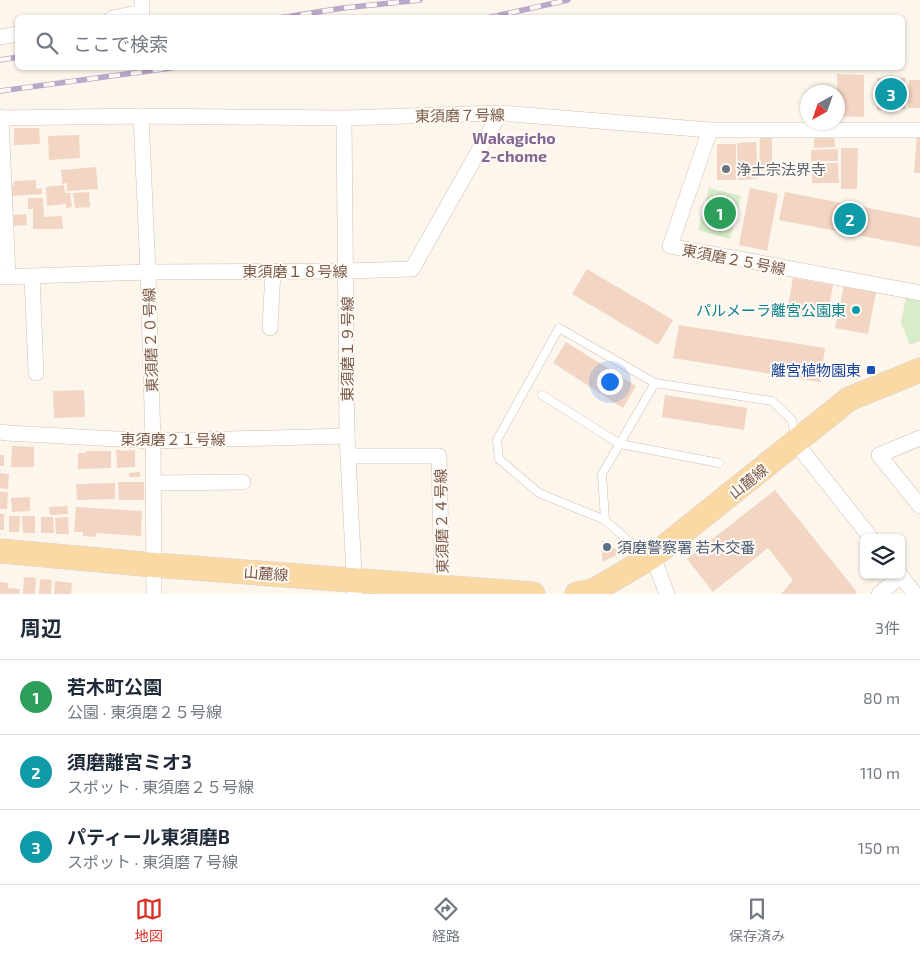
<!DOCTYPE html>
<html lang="ja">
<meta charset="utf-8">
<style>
:root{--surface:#fff;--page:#f6f6f7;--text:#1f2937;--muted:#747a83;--line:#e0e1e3;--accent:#d93025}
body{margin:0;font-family:"Exo 2","Noto Sans JP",sans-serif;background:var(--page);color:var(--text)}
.controls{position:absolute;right:15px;bottom:15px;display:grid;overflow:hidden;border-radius:8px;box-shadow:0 1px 4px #0004}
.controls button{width:45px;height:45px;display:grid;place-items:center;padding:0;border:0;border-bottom:1px solid var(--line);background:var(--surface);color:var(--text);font:25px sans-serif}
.compass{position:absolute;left:800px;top:85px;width:45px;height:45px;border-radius:50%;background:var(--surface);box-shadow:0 1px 4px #0004;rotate:220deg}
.you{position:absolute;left:609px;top:381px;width:18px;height:18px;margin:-12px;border:4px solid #fff;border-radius:50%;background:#1a73e8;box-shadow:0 0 0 8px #1a73e833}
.badge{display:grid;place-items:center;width:32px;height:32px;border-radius:50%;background:var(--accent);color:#fff;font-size:16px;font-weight:700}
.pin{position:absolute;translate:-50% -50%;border:2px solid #fff;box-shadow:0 1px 5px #0006}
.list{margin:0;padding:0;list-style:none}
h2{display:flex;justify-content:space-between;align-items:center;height:65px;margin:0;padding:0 20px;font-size:21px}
h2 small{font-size:16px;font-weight:400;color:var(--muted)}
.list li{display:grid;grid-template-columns:32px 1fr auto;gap:15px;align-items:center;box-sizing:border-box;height:75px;padding:0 20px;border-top:1px solid var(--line)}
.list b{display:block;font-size:19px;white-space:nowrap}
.list p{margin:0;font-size:16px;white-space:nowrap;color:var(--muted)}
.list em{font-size:16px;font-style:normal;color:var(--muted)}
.icon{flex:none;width:28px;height:28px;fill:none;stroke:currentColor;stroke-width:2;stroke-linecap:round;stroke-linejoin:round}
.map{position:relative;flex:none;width:920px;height:594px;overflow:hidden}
.search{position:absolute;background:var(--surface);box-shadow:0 1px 4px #0004;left:15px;right:15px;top:15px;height:55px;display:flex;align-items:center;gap:12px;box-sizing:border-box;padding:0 18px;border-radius:8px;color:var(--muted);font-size:19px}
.sheet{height:290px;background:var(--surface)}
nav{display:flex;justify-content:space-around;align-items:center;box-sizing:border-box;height:70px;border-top:1px solid var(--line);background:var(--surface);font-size:14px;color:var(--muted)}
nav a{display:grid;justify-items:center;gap:2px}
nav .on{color:var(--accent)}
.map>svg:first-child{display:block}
</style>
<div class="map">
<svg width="920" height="594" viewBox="0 0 920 594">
<rect width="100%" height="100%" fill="#fdf6ec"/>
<!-- green -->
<g fill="#d8ecc9">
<path d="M709,188L741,196L730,239L698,230Z"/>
<path d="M906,297L920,299V341L910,345L901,323Z"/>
</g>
<!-- building -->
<g fill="#f3d5c3">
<path d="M837,74L864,75V117L838,116Z"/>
<path d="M877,78H905L906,109L877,110Z"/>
<path d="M909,80H920V108H908Z"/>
<path d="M14,128H39L40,144L14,145Z"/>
<path d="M814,132H834L835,147L814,148Z"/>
<path d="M760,134L772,135V171H759Z"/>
<path d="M79,135L80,158L49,160L48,136Z"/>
<path d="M917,135H920V173H914Z"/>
<path d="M756,142L758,179L738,180L737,143Z"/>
<rect x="717" y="144" width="19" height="36"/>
<path d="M841,148H858L857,189H841Z"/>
<path d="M838,149V161H811V150Z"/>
<path d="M812,163H838L839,183H812Z"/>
<path d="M96,167L98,189L67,191V183L62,184L61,170Z"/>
<path d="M36,180V189L42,188V194L12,196L11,185H14V181Z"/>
<path d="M64,185L65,193H70L72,207L66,208V204L47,206L46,187Z"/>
<path d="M750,188L778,194L767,251L739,245Z"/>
<path d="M89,192L90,207L75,208L73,193Z"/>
<path d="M785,192L920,218V247L779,220Z"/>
<path d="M28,198H43L44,217L62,216L63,229H33V209H28Z"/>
<path d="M26,214L27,225L14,226L13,215Z"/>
<path d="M587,269L673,320L658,345L572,294Z"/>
<path d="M793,278L833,285L827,319L787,312Z"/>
<path d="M844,285L876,292L868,334L835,328Z"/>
<path d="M679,325L825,348L820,382L673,358Z"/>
<path d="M566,342L636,386L623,408L553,363Z"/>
<path d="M84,390L85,417L54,418L53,391Z"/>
<path d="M665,395L747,408L744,430L662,417Z"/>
<path d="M12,446L34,447V467H11Z"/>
<path d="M116,450H121V451L135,450V467L117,468Z"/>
<path d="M86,451H111V468L78,469V453H86Z"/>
<rect x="0" y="455" width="4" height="11"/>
<path d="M140,472V477H129V473Z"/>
<path d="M0,473L9,474L8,489L0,488Z"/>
<path d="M118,482H144V500H119Z"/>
<path d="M115,483V499L77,500L76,484Z"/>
<path d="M775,490L857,592L854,594H781L793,580L768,548L713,592L687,559Z"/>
<path d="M0,492H8L7,509H0Z"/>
<path d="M30,497V511L12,512L11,498Z"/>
<path d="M67,506L68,514L50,515L49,507Z"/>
<path d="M76,507L142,511L141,536L96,533L95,537L83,536V532H74Z"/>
<rect x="0" y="514" width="4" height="16"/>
<path d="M9,516H20L19,532H9Z"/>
<path d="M22,516H35V533H23Z"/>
<path d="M41,517H53L54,533H41Z"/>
<path d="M68,517L69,534H56L55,518Z"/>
<path d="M602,540L621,553L602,562Z"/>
<path d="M24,577L36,578L35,594H23Z"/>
<path d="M40,579L52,580L51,594H39Z"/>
<path d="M55,581L72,583L71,594H54Z"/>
<path d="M0,582L8,583V588L20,589L19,594H0Z"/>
</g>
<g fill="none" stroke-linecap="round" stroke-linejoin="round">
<defs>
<g id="lane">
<path d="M542,395L620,444L719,463"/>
<path d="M605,520L602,474L655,383"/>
<path d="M649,554L635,547L605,520L539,493L499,459L497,440L559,328L655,383L772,401L792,420L795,438"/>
</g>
<g id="street">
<path d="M112,18L142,12V0"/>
<path d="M0,37L18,34"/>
<path d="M141,116L148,272L153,441L154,594"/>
<path d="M1,117L8,277"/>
<path d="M0,118L141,116L344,118L500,113L710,130H920"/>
<path d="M344,118L347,436L355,594"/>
<path d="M710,130L670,246L920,293"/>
<path d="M32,276L36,373"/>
<path d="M0,277L148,272L346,271L412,269L500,113"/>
<path d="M270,328L273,271"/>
<path d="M0,432L7,433L153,441L347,436"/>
<path d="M920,438L879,455L920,506"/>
<path d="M795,442L871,538"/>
<path d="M348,456H439L442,586"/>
<path d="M153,483L243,482"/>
<path d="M653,556L667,594"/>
<path d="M900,575L915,594"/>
<path d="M879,594L901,576"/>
</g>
<g id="primary">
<path d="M0,551L154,565L533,594"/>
<path d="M577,594L593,591L653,556L849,399L920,370"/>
</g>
</defs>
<!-- lane casing -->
<use href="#lane" stroke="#d1beb0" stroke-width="9"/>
<!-- street casing -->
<use href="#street" stroke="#d1beb0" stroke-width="16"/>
<!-- primary casing -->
<use href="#primary" stroke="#dad1cd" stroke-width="25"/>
<!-- lane -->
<use href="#lane" stroke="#fff" stroke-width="8"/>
<!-- street -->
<use href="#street" stroke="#fff" stroke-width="15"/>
<!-- primary -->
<use href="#primary" stroke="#fbd9a5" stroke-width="24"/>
<defs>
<g id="rail">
<path d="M279,18L343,8L420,0"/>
<path d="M487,18L568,0"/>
<path d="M0,60L18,57"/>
<path d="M0,91L171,68"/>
</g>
</defs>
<!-- rail casing -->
<use href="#rail" stroke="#b9a8c9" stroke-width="5.5"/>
<!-- rail -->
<use href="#rail" stroke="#fffaf3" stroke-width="4" stroke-dasharray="11" stroke-linecap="butt"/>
</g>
<!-- markers -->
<circle fill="#6b7280" stroke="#fffaf3" stroke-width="2" cx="726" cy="169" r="5"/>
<circle fill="#0f9aa8" stroke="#fffaf3" stroke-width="2" cx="856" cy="310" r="5"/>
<rect fill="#1a4fb4" stroke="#fffaf3" stroke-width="2" x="866" y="365" width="10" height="10" rx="2.5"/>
<circle fill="#5c6f8a" stroke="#fffaf3" stroke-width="2" cx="607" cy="547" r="5"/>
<g text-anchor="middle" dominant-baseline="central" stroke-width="4" stroke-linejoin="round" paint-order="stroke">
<!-- street labels -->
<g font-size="15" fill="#7a5c4d" stroke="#fffaf3">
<text transform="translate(460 115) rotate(-1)">東須磨７号線</text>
<text transform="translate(734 259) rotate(11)">東須磨２５号線</text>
<text x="295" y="271">東須磨１８号線</text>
<text transform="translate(150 340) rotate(-92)">東須磨２０号線</text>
<text transform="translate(347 349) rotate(-90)">東須磨１９号線</text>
<text x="173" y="439">東須磨２１号線</text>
<text transform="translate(748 481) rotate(-39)">山麓線</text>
<text transform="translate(441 521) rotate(-91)">東須磨２４号線</text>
<text transform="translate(266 573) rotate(4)">山麓線</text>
</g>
<!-- worship labels -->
<g font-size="15" fill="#5b616d" stroke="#fffaf3" text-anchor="start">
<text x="736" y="169">浄土宗法界寺</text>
</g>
<!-- culture labels -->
<g font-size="15" fill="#0d838f" stroke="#fffaf3" text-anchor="end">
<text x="846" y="310">パルメーラ離宮公園東</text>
</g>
<!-- transit labels -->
<g font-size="15" fill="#164399" stroke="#fffaf3" text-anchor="end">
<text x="861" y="370">離宮植物園東</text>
</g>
<!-- service labels -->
<g font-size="15" fill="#4e5e75" stroke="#fffaf3" text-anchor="start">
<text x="617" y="547">須磨警察署 若木交番</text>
</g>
<!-- neighbourhood labels -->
<g font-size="16" font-weight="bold" fill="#846695" stroke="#fffaf3">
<text x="514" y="137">Wakagicho<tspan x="514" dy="18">2-chome</tspan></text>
</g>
</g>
</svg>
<div class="controls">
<button><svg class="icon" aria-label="layers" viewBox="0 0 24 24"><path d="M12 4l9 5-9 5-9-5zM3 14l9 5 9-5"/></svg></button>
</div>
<svg class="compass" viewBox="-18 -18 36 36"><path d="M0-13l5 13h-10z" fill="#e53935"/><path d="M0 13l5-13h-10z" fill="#747a83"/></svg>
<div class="you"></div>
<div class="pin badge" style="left:720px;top:213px;background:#2e9e5b">1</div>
<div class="pin badge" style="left:850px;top:219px;background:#0f9aa8">2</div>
<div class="pin badge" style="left:891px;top:94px;background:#0f9aa8">3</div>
<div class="search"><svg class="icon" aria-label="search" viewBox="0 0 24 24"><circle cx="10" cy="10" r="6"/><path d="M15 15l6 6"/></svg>ここで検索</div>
</div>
<section class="sheet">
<h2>周辺<small>3件</small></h2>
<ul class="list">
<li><span class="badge" style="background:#2e9e5b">1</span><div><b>若木町公園</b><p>公園 · 東須磨２５号線</p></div><em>80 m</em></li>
<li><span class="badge" style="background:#0f9aa8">2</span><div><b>須磨離宮ミオ3</b><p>スポット · 東須磨２５号線</p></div><em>110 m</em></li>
<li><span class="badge" style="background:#0f9aa8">3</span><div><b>パティール東須磨B</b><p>スポット · 東須磨７号線</p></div><em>150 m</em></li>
</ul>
</section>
<nav>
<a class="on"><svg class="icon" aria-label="map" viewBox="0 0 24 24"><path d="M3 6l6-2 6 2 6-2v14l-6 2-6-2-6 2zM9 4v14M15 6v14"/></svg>地図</a>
<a><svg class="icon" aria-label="directions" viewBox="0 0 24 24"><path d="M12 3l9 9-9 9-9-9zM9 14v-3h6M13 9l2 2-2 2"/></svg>経路</a>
<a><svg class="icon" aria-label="saved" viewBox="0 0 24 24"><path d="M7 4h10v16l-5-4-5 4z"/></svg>保存済み</a>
</nav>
